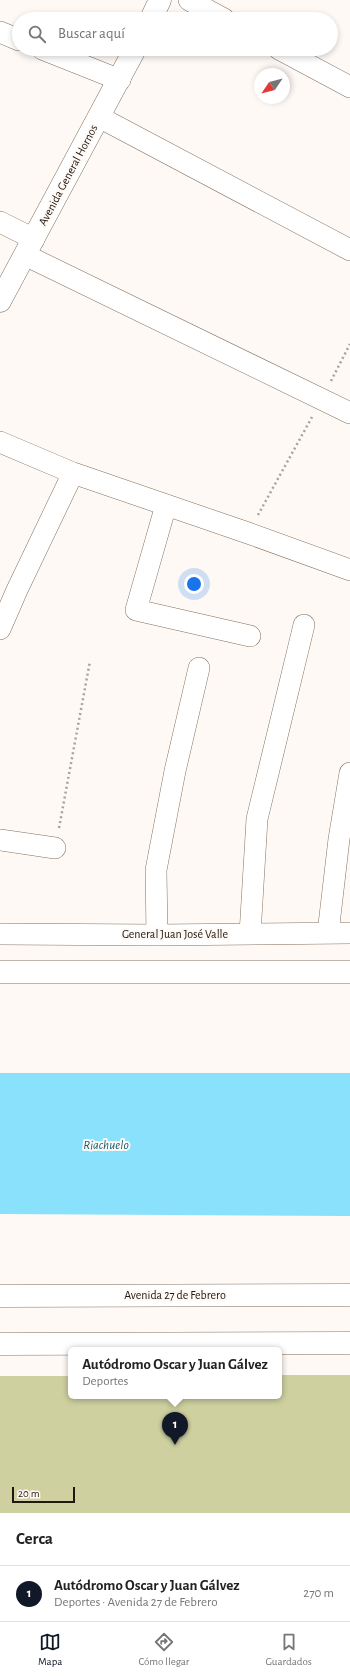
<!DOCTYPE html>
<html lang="es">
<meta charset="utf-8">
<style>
:root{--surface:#fff;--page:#f6f6f6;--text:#222;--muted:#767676;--line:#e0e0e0;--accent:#111827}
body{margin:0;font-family:"Alegreya Sans",sans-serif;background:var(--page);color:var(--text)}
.compass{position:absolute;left:254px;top:68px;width:36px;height:36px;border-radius:50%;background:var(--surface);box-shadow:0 2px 6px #0003;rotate:235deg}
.scale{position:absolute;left:12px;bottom:10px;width:63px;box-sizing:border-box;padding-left:4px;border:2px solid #1f1710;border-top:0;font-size:11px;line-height:14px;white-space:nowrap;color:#1f1710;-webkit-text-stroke:3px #fef9f5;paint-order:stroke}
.you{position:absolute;left:194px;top:584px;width:14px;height:14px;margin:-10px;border:3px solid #fff;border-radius:50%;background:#1a73e8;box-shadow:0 0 0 6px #1a73e833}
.badge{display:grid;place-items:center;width:26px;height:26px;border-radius:50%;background:var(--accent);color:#fff;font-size:13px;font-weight:700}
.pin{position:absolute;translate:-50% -33px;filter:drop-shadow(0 1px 2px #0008)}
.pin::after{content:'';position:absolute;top:21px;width:14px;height:12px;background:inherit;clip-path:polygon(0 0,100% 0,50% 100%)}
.popup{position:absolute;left:68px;top:1347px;width:214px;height:52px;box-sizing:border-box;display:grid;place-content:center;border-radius:6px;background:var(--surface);filter:drop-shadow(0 1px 3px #0005);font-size:13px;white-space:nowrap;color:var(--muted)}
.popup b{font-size:15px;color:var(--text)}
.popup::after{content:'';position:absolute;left:50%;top:100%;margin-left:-8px;border:8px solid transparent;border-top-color:var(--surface)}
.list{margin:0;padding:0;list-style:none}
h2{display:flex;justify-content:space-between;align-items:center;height:52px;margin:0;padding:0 16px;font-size:17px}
h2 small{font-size:13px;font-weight:400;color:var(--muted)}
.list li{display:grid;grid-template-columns:26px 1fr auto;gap:12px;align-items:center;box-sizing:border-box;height:56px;padding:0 16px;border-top:1px solid var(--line)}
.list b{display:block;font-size:15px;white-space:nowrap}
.list p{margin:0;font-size:13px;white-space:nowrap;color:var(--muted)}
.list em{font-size:13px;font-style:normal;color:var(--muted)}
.icon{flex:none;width:22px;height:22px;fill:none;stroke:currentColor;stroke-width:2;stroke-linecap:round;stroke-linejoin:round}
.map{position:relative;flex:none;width:350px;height:1513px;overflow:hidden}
.search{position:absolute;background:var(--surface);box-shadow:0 2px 6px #0003;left:12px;right:12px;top:12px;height:44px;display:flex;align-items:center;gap:10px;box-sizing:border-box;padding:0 14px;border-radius:22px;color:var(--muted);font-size:15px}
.sheet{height:108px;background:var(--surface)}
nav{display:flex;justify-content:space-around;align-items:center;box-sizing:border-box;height:56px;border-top:1px solid var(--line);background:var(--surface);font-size:11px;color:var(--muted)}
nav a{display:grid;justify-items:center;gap:2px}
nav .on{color:var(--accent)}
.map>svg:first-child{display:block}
.green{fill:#ced0a0}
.water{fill:#89e1fc}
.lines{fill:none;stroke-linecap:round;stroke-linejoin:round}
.street-casing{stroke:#857160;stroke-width:22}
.secondary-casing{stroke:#857160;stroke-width:23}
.primary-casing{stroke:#857160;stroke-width:23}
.path{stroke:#a8a29d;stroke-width:2.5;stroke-dasharray:2 3;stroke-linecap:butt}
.street{stroke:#fff;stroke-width:21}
.secondary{stroke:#fff;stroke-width:22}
.primary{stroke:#fff;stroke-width:22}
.labels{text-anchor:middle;stroke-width:4;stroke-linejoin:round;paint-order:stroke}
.street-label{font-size:12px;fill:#1f1710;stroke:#fef9f5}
.water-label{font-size:13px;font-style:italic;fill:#155d70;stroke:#fef9f5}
</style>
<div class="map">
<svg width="350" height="1513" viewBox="0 0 350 1513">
<rect width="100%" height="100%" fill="#fef9f5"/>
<!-- green -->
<path class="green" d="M279 1375H350V1513H0V1376H71V1396H279Z"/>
<!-- water -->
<path class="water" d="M0 1073H350V1216L0 1214Z"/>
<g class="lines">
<defs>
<path id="street" d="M189 0 224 19
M0 32 19 40
M42 49 120 80
M279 49 350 87
M99 117 350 250
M0 222 34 239
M25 255 350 413
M0 442 73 473 248 533 350 570
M166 505 136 610 250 636
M0 629 17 590 73 473
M0 840 55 848
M328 933 339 839 350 773
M0 934 157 935 350 933
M250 934 257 819 304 625
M157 935 156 870 175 771 199 668"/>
<path id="secondary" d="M151 19 160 0
M0 301 135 49
M0 972H350"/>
<path id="primary" d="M0 1296 350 1295
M0 1344 350 1343"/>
</defs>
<!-- street casing -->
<use href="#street" class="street-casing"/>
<!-- secondary casing -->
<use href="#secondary" class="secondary-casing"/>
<!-- primary casing -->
<use href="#primary" class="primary-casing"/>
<!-- path -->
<path class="path" d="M331 381 350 344
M258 515 312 417
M59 828 90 661"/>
<!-- street -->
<use href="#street" class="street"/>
<!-- secondary -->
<use href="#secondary" class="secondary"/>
<!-- primary -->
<use href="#primary" class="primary"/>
</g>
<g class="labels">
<!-- street labels -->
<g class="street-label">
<text transform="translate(68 175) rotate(-62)" y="4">Avenida General Hornos</text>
<text x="175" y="938">General Juan José Valle</text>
<text x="175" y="1299">Avenida 27 de Febrero</text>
</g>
<!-- water labels -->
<g class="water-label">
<text x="106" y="1149">Riachuelo</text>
</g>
</g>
</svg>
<svg class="compass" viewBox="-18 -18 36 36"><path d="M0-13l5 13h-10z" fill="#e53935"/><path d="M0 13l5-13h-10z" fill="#767676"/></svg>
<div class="scale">20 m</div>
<div class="you"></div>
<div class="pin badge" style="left:175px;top:1445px">1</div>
<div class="popup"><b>Autódromo Oscar y Juan Gálvez</b>Deportes</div>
<div class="search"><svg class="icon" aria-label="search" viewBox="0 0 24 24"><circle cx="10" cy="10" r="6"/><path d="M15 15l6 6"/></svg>Buscar aquí</div>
</div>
<section class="sheet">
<h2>Cerca<small></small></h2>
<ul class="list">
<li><span class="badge">1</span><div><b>Autódromo Oscar y Juan Gálvez</b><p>Deportes · Avenida 27 de Febrero</p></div><em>270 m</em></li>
</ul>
</section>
<nav>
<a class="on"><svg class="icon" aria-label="map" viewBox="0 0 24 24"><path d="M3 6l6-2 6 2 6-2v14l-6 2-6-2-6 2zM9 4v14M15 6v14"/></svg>Mapa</a>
<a><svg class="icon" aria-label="directions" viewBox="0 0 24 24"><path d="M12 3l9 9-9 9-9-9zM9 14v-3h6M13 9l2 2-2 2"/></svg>Cómo llegar</a>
<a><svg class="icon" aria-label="saved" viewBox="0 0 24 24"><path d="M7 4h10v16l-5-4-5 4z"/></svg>Guardados</a>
</nav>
